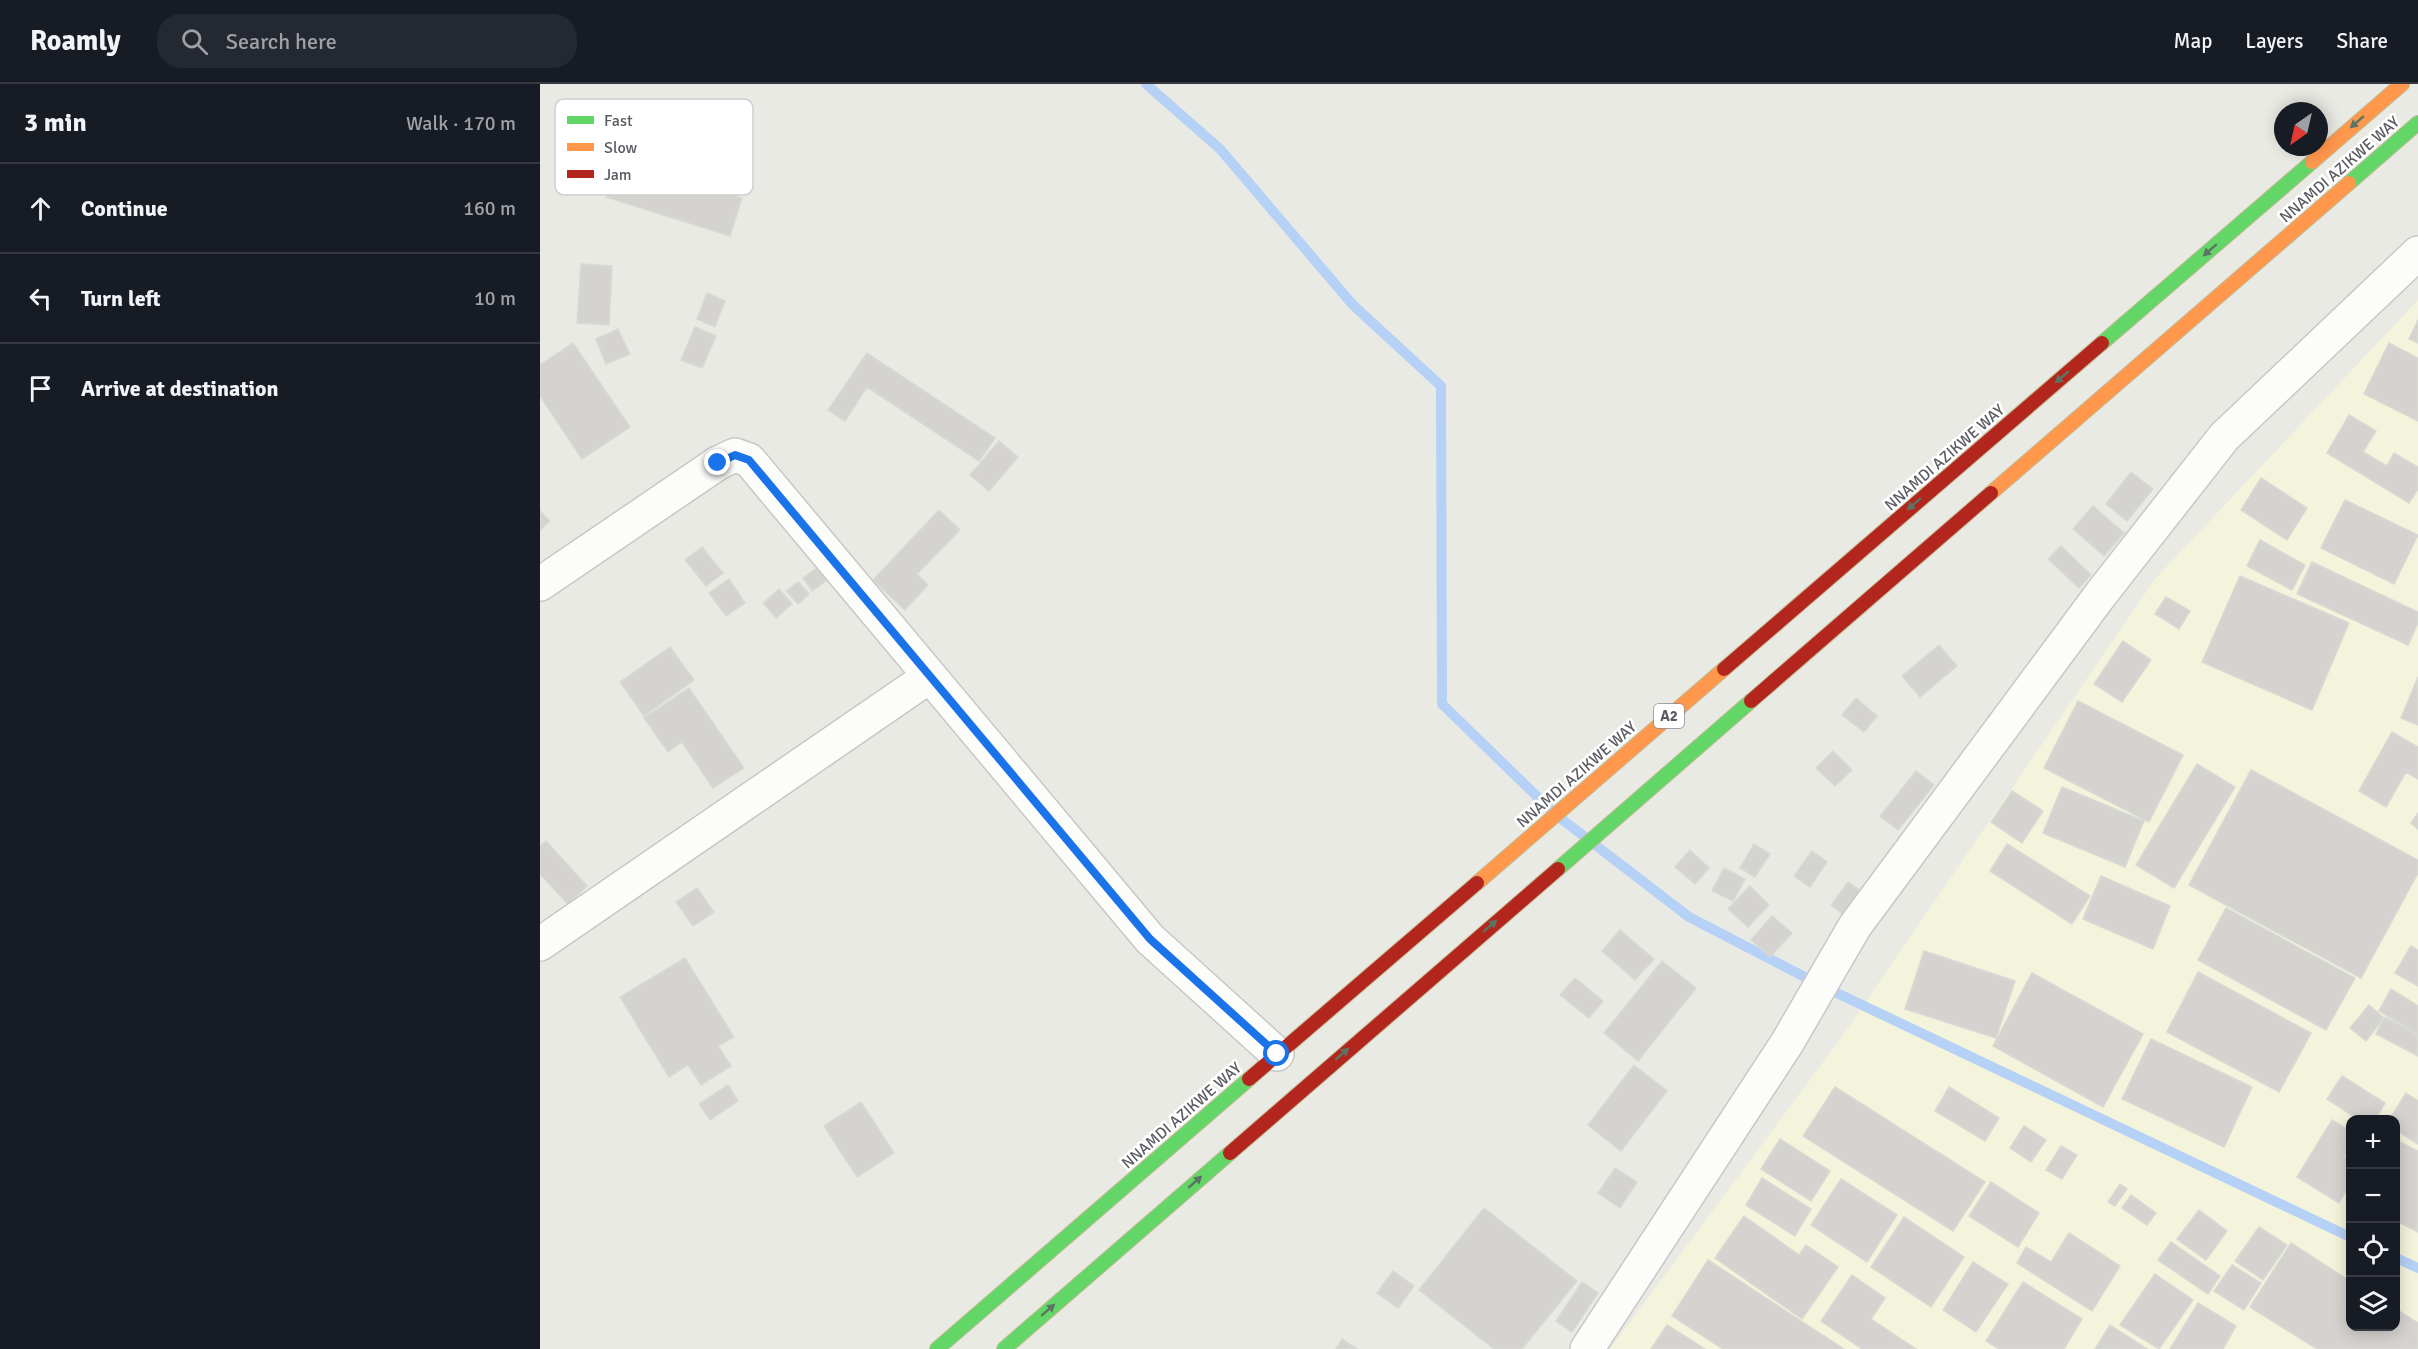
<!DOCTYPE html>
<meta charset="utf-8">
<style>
:root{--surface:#171b24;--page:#242831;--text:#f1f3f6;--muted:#9ea1a6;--line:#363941}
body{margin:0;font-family:Signika,sans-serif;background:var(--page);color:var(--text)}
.controls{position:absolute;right:18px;bottom:18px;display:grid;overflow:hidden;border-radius:12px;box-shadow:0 3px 15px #0003}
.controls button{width:54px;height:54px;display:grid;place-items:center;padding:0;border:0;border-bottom:2px solid var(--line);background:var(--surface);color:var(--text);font:30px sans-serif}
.compass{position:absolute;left:1734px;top:18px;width:54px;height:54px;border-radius:50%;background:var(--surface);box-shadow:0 3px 15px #0003;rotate:214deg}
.stop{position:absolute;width:18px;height:18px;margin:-14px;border:4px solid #1a73e8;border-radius:50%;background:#fff}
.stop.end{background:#1a73e8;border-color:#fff;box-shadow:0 2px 6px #0008}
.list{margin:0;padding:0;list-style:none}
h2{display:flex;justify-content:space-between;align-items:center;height:78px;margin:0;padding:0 24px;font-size:26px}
h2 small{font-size:20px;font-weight:400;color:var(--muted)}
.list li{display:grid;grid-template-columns:39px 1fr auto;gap:18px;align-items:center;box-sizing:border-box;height:90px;padding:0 24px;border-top:2px solid var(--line)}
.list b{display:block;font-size:22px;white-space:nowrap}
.list em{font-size:20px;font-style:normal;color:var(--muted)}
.icon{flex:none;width:33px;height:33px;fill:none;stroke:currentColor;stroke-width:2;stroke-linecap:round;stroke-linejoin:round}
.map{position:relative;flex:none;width:1878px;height:1265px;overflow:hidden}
header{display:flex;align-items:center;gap:36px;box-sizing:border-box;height:84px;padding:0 30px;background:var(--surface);border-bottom:2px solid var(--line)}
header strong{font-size:28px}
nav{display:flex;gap:33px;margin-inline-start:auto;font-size:21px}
.search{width:420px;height:54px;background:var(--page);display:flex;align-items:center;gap:15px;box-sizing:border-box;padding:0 21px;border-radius:24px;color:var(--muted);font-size:22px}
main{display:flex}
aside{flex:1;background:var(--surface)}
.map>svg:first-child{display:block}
.commercial{fill:#f4f3dc;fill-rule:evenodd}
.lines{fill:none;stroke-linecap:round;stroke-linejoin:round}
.stream{stroke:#b6d1f6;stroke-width:10}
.building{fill:#d4d3cf;stroke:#d9d9d4;stroke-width:1.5}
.street-casing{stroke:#c7c8c6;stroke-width:36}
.fast-casing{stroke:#c1ba92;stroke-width:16}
.slow-casing{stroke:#c1ba92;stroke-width:16}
.jam-casing{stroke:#c1ba92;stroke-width:16}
.street{stroke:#fcfcfb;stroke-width:33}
.fast{stroke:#63d668;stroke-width:14}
.slow{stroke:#ff974d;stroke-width:14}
.jam{stroke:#b3261e;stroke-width:14}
.oneway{fill:#5c7463}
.route{stroke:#1a73e8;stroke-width:8}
.labels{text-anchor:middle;stroke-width:5;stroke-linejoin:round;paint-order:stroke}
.shield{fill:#fff;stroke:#8c8d91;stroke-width:1.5}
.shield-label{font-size:15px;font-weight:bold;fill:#5a5c62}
.street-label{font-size:16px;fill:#5a5c62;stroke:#fff}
.key{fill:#fff;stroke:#ceced0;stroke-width:1.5}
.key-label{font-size:16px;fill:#5a5c62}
</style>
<header>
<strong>Roamly</strong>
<div class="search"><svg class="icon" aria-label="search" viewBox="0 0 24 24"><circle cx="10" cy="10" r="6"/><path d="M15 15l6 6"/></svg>Search here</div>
<nav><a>Map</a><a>Layers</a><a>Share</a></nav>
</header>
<main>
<aside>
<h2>3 min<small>Walk · 170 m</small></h2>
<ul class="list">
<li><svg class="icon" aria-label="ahead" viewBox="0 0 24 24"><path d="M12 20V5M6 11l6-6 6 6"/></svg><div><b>Continue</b></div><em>160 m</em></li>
<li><svg class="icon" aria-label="left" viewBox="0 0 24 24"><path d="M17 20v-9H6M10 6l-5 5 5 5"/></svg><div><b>Turn left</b></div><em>10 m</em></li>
<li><svg class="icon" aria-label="arrive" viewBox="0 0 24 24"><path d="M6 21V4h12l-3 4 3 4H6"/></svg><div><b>Arrive at destination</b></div></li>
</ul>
</aside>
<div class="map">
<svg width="1878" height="1265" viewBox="0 0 1878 1265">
<rect width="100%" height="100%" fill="#eaeae4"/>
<!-- commercial -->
<path class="commercial" d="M1878 216V1265H1070L1301 954 1615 495ZM1810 1036H1856V1242H1810Z"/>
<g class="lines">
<!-- stream -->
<path class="stream" d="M606 0 680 65 813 221 901 302 902 620 1015 730 1149 833 1280 901 1810 1153
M1856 1174 1878 1184"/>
</g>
<!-- building -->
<path class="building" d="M78 75 202 114 190 152 66 113Z
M41 180 72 182 69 241 37 239Z
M167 209 185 217 175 243 157 235Z
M1878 236V259L1869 255Z
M155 243 176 252 162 284 141 276Z
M78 245 90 270 66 280 56 255Z
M33 259 90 343 42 375 0 312V281Z
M1849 259 1878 274V337L1824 310Z
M327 269 455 354 439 377 327 303 305 337 288 326Z
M1809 331 1836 347 1823 368 1847 382 1854 369 1878 383V405L1869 419 1787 369Z
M459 357 478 373 449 407 430 391Z
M1591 388 1613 405 1587 437 1566 420Z
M1721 394 1767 424 1747 456 1701 426Z
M1805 416 1878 451 1854 500 1781 464Z
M1553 422 1584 449 1564 472 1533 445Z
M399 426 420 446 377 490 388 501 365 526 333 496Z
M0 427 10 437 0 446Z
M1720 456 1765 481 1752 506 1707 482Z
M1521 462 1551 491 1539 504 1508 475Z
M162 463 183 489 166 502 145 476Z
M1772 478 1878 528V539L1868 561 1757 510Z
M277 484 286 497 272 507 263 494Z
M1700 492 1809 539 1772 626 1662 578Z
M189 495 205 519 186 532 169 509Z
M258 498 269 510 258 520 246 507Z
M239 505 252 520 236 534 223 519Z
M1626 513 1650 527 1639 545 1615 530Z
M1583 557 1611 576 1582 618 1554 600Z
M1399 561 1417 582 1380 613 1362 592Z
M130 563 154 596 104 632 80 598Z
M1878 593V641L1861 634Z
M149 604 204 684 173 704 142 658 128 668 104 634Z
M1316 614 1337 632 1324 648 1302 631Z
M1538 617 1643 671 1609 738 1504 684Z
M1852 648 1878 663V695L1866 688 1846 723 1819 707Z
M1293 667 1312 686 1295 702 1276 684Z
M1657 680 1695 703 1634 804 1596 781Z
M1711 686 1878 776V789L1821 894 1649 801Z
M1376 687 1394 701 1358 746 1340 732Z
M1522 703 1604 737 1585 783 1503 749Z
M1472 707 1503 727 1482 759 1451 738Z
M1878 729V745L1871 739Z
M6 757 47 802 28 820 0 790V762Z
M1214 760 1230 770 1215 793 1200 784Z
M1467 760 1550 812 1532 840 1450 787Z
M1150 766 1169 784 1155 800 1135 783Z
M1272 767 1287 778 1270 803 1254 792Z
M1184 784 1205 795 1193 817 1172 807Z
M1561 792 1630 822 1613 865 1543 835Z
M1308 798 1322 808 1305 832 1291 821Z
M1210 802 1229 821 1208 843 1188 825Z
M157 804 174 828 153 842 136 818Z
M1686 824 1815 894 1786 946 1658 876Z
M1232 832 1252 849 1230 873 1211 856Z
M1080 846 1114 875 1095 896 1062 867Z
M1871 862 1878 866V902L1855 889Z
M1384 867 1475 897 1456 954 1365 925Z
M145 874 194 953 178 962 191 982 161 1001 148 981 129 993 80 913Z
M1122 877 1156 904 1098 977 1064 949Z
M1658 888 1771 949 1739 1008 1627 948Z
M1492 889 1603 950 1563 1023 1453 962Z
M1035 894 1063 917 1049 934 1020 911Z
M1851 905 1878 922V950L1839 927Z
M1829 921 1844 934 1826 957 1810 944Z
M1845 933 1878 951V972L1836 950Z
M1611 955 1712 1003 1684 1063 1582 1015Z
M1094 981 1127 1007 1081 1067 1048 1041Z
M1802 992 1845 1019 1835 1036H1819L1787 1015Z
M188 1001 198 1017 170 1036 159 1020Z
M1295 1003 1445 1098 1413 1147 1263 1052Z
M1409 1003 1459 1034 1445 1057 1395 1027Z
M1866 1009 1878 1017V1060L1856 1046V1036H1849Z
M321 1018 354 1069 317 1093 284 1042Z
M1792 1036 1810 1047V1063L1804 1073 1810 1076V1100L1799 1119 1757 1093Z
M1484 1042 1506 1056 1491 1078 1470 1064Z
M1240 1055 1290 1087 1271 1117 1221 1085Z
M1856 1056 1878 1067V1148L1856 1137Z
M1521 1062 1537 1071 1522 1095 1506 1086Z
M1075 1084 1097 1098 1080 1124 1058 1109Z
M1222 1094 1271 1125 1255 1152 1206 1121Z
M1301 1095 1357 1131 1327 1178 1271 1141Z
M1451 1098 1499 1129 1478 1163 1429 1132Z
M1580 1100 1587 1105 1575 1122 1568 1118Z
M1591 1111 1616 1129 1607 1141 1582 1124Z
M944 1124 1037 1197 982 1265H954L879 1206Z
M1659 1126 1687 1147 1666 1176 1637 1155Z
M1204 1132 1259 1171 1266 1161 1298 1183 1262 1235 1175 1174Z
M1364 1133 1424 1173 1391 1223 1331 1183Z
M1719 1143 1747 1161 1723 1196 1695 1177Z
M1529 1149 1580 1182 1552 1227 1477 1179 1486 1163 1511 1178Z
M1631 1158 1680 1192 1668 1210 1618 1176Z
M1751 1159 1810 1197V1242H1856V1225L1878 1239V1265H1777L1710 1223Z
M1168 1176 1304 1265H1183L1132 1232Z
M1433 1178 1468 1200 1436 1248 1403 1226Z
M1692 1181 1721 1199 1704 1226 1674 1207Z
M853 1187 874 1202 858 1224 837 1209Z
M1615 1190 1653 1216 1619 1265 1580 1241Z
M1312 1191 1345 1214 1331 1235 1376 1265H1322L1281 1237Z
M1042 1198 1058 1209 1032 1248 1016 1237Z
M1483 1198 1542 1235 1524 1265H1459L1446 1257Z
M1658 1219 1696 1242 1683 1265H1630Z
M1127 1241 1165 1265H1111Z
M1570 1241 1607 1265H1555Z
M802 1255 817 1265H796Z"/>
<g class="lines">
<defs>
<path id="street" d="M0 500 178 379 195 371 209 376 610 855 737 970
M0 860 390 592
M1047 1265 1247 959 1315 842 1561 510 1684 353 1878 169"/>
<path id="fast" d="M1809 99 1878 39
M1562 259 1772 78
M1018 785 1211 617
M397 1265 709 995
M464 1265 690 1069"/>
<path id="slow" d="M1772 78 1862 0
M1451 409 1809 99
M937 799 1184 585"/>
<path id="jam" d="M1184 585 1562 259
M1211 617 1451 409
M709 995 937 799
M690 1069 1018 785"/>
</defs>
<!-- street casing -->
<use href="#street" class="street-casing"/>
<!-- fast casing -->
<use href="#fast" class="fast-casing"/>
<!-- slow casing -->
<use href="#slow" class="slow-casing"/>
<!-- jam casing -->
<use href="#jam" class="jam-casing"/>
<!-- street -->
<use href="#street" class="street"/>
<!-- fast -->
<use href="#fast" class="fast"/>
<!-- slow -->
<use href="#slow" class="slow"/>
<!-- jam -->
<use href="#jam" class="jam"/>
</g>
<!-- one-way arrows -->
<defs><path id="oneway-solid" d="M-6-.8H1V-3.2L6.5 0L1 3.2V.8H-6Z" transform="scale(1.5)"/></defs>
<g class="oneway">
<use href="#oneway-solid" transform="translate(1817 38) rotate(139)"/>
<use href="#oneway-solid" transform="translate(1670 166) rotate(139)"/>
<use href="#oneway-solid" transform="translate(1522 293) rotate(139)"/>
<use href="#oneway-solid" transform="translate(1374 420) rotate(139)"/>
<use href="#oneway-solid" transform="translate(950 842) rotate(-41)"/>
<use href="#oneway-solid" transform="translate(802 970) rotate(-41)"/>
<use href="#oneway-solid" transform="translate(655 1098) rotate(-41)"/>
<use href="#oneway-solid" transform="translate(508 1226) rotate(-41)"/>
</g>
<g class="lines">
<!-- route -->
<path class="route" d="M178 379 195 371 209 376 610 855 737 970"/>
</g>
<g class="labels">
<!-- shield labels -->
<rect class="shield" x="1114" y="620" width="30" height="24" rx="4.5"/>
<g class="shield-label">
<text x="1129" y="637">A2</text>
</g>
<!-- street labels -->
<g class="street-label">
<text transform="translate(1799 85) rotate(-41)" y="6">NNAMDI AZIKWE WAY</text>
<text transform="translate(1404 373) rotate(-41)" y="6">NNAMDI AZIKWE WAY</text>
<text transform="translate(1036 690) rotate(-41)" y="6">NNAMDI AZIKWE WAY</text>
<text transform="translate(641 1031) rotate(-41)" y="6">NNAMDI AZIKWE WAY</text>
</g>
</g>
<!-- legend -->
<rect x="15" y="15" width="198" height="96" rx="9" class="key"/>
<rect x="27" y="32" width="27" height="8" fill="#63d668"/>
<rect x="27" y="59" width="27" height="8" fill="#ff974d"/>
<rect x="27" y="86" width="27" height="8" fill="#b3261e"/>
<g class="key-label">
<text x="64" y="42">Fast</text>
<text x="64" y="69">Slow</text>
<text x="64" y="96">Jam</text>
</g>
</svg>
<div class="controls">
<button>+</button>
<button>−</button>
<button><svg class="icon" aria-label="locate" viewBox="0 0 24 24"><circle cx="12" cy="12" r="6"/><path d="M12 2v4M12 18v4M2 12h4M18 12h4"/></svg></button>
<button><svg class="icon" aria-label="layers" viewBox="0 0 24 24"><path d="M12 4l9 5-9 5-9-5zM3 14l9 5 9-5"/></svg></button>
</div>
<svg class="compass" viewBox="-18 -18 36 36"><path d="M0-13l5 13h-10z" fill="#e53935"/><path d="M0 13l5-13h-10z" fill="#9ea1a6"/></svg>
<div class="stop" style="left:737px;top:970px"></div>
<div class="stop end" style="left:178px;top:379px"></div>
</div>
</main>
